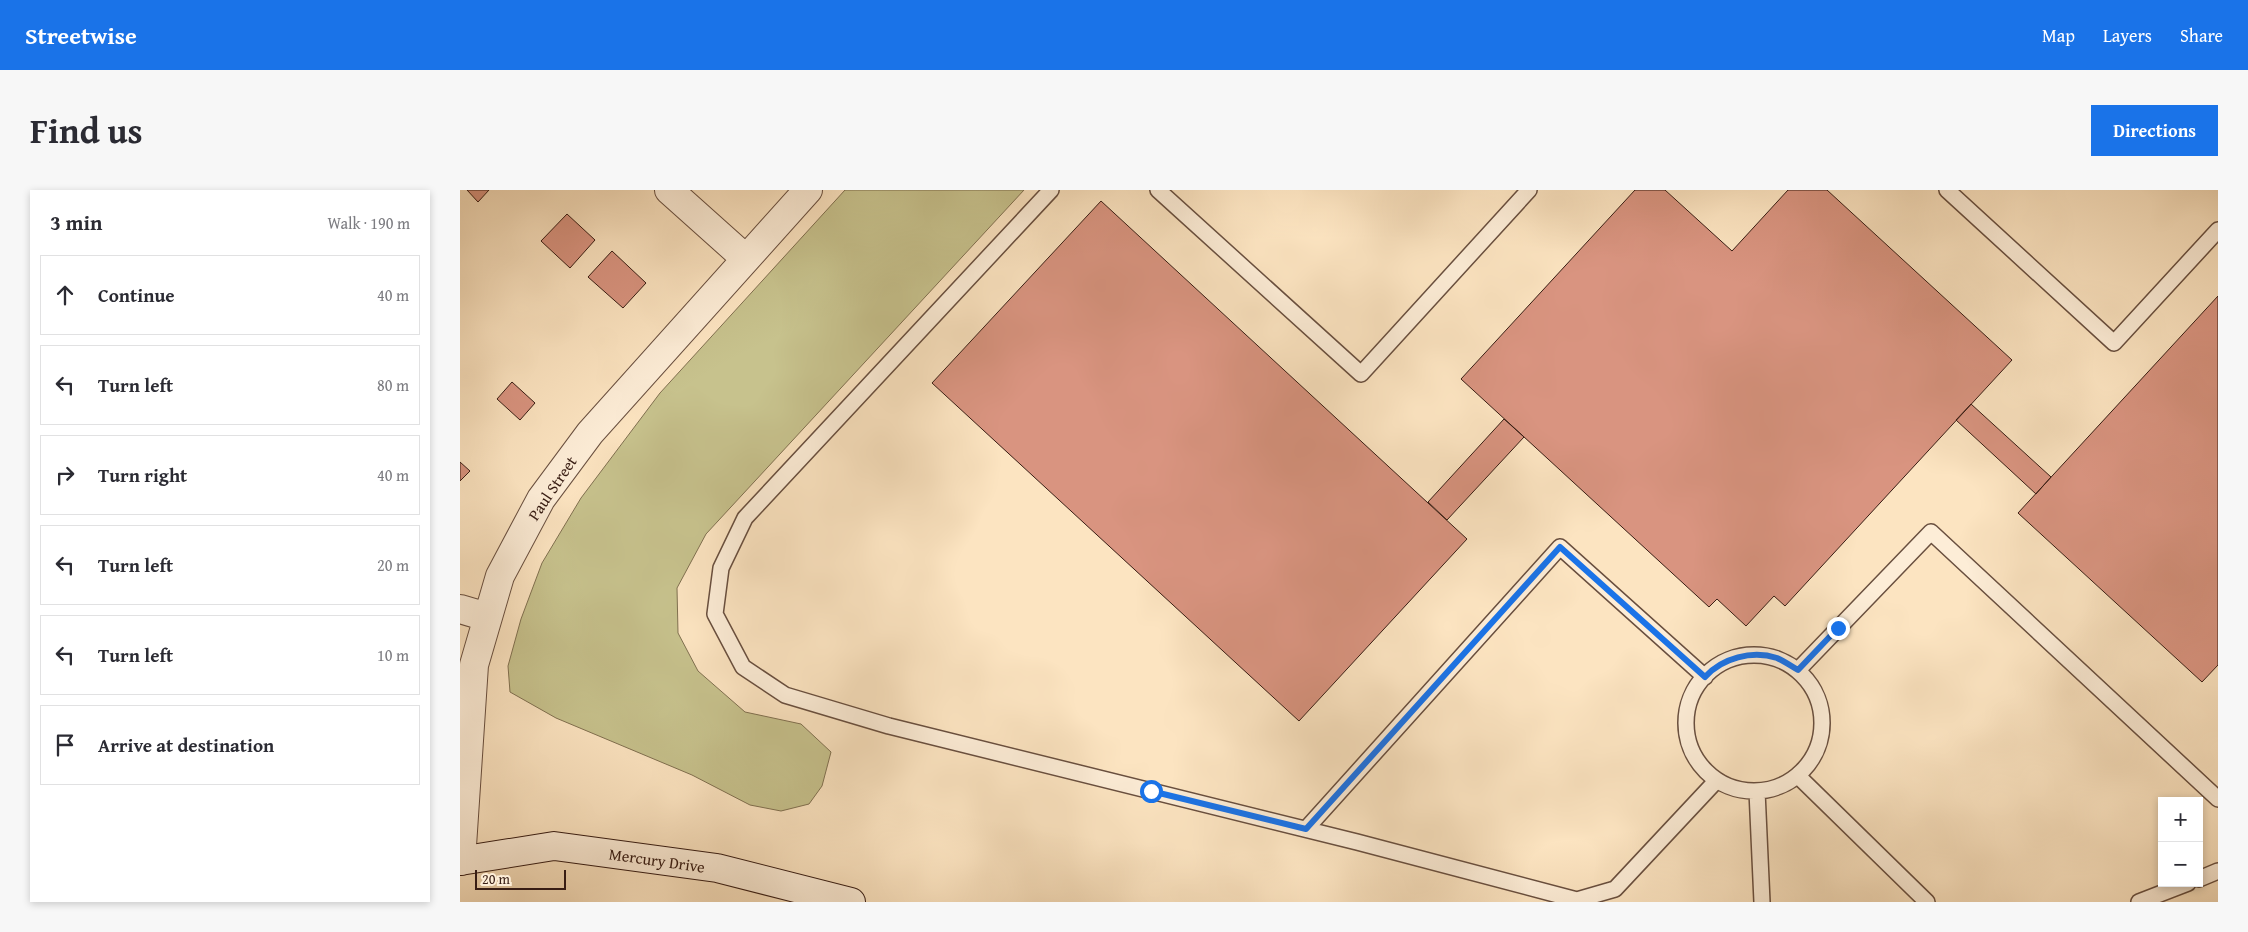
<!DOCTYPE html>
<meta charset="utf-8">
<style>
:root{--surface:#fff;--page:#f7f7f7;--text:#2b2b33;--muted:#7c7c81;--line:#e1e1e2;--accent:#1a73e8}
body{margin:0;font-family:"Gentium Book Plus",serif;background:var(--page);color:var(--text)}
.controls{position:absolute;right:15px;bottom:15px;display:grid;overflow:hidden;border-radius:0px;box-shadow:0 2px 8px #0003}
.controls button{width:45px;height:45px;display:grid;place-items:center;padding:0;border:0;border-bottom:1px solid var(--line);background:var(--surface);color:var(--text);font:25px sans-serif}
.scale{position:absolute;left:15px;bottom:12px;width:91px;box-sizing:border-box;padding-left:5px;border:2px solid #381d14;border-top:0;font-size:14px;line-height:18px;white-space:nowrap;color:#381d14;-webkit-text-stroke:4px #fdedd7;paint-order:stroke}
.stop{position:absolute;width:15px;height:15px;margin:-11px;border:4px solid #1a73e8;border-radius:50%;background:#fff}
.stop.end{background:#1a73e8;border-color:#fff;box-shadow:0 1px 5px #0008}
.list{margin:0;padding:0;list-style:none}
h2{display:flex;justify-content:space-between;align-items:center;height:65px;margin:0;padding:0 20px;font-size:21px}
h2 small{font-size:16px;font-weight:400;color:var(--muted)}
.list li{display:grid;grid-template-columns:32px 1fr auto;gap:15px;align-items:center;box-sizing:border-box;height:80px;margin:0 10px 10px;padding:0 10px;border:1px solid var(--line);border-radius:0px}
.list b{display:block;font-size:19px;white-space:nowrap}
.list em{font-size:16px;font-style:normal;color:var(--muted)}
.icon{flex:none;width:28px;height:28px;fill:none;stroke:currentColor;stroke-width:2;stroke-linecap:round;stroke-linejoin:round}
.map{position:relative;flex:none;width:1758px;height:712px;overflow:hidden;border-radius:0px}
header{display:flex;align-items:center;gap:30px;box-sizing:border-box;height:70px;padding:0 25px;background:var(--accent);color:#fff}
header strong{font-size:24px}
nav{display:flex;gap:28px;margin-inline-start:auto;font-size:18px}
.intro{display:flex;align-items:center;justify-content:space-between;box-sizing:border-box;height:120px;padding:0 30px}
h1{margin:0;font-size:35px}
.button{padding:12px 22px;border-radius:0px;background:var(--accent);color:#fff;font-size:18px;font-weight:700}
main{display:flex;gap:30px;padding:0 30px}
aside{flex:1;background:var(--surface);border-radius:0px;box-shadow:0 2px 8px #0003}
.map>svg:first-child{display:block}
.green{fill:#c7c28d;stroke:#807050}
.building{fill:#d99480;stroke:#381d14}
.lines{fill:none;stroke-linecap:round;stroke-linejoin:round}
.lane-casing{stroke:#694f3f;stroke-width:18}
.street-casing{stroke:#694f3f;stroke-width:30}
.secondary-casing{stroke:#381d14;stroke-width:30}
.lane{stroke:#fdedd7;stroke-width:15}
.street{stroke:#fdedd7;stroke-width:28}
.secondary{stroke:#fdedd7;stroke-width:28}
.route{stroke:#1a73e8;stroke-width:6}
.labels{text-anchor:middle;stroke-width:4;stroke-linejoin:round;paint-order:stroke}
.street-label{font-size:16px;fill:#381d14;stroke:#fdedd7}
</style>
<header>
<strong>Streetwise</strong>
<nav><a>Map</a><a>Layers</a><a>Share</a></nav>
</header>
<div class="intro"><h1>Find us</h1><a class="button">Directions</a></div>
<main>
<aside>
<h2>3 min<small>Walk · 190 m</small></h2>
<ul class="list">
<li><svg class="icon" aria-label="ahead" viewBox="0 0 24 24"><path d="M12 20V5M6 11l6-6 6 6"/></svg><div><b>Continue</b></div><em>40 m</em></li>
<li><svg class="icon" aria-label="left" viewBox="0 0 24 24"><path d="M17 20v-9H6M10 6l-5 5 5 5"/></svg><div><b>Turn left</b></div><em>80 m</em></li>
<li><svg class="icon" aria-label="right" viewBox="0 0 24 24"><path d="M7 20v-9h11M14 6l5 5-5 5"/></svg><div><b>Turn right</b></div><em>40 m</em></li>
<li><svg class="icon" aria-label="left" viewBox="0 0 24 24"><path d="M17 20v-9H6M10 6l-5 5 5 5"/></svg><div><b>Turn left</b></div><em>20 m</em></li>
<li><svg class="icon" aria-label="left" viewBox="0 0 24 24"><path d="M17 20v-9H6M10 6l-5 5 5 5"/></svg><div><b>Turn left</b></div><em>10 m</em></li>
<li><svg class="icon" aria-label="arrive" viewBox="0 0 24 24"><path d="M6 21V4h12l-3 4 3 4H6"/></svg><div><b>Arrive at destination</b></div></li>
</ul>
</aside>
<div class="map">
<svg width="1758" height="712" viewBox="0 0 1758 712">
<rect width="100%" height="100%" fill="#fce4c1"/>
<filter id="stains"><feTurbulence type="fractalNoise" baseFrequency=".004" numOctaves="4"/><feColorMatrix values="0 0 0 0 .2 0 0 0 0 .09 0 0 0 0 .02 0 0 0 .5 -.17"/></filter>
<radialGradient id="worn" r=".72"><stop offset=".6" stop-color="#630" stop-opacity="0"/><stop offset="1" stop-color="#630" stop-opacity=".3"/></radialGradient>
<!-- green -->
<path class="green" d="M385 0H564L246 344 217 398 218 443 238 481 285 522 341 534 371 562 362 596 349 614 321 621 290 615 232 585 96 528 50 502 48 476 61 429 82 373 121 308 200 203Z"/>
<!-- building -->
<path class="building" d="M7 0H29L18 12Z
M1175 0H1205L1272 61 1328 0H1367L1552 170 1325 416 1314 406 1286 436 1257 409 1249 417 1001 189Z
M641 11 1007 349 839 531 472 193Z
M107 24 135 50 110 78 81 51Z
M152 61 186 93 163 118 128 87Z
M1758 106V475L1742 492 1558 323Z
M52 192 75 213 60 230 37 209Z
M1511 214 1591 287 1576 304 1496 230Z
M1044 229 1064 247 987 330 968 312Z
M0 272 10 281 0 291Z"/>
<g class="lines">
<defs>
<path id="lane" d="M591 0 285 328 261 378 255 424 283 477 325 505 429 536 897 652 1117 710 1155 699 1257 590
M698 0 901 184 1069 0
M1487 0 1654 153 1758 40
M1226 533a68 68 0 1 1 136 0a68 68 0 1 1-136 0Z
M1338 480 1471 342 1758 609
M1338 586 1467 712
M1297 601 1302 712
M846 639 1100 357 1245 487
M1739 689 1758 681
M1679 712 1728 693"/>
<path id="street" d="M209 0 286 69
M0 419 27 427
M1 671 14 475 40 386 81 309 130 243 348 0"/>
<path id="secondary" d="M0 671 94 656 257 678 391 712"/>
</defs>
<!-- lane casing -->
<use href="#lane" class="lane-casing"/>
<!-- street casing -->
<use href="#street" class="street-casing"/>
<!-- secondary casing -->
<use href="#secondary" class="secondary-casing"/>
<!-- lane -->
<use href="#lane" class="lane"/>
<!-- street -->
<use href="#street" class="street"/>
<!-- secondary -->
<use href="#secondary" class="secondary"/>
</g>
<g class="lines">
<!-- route -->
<path class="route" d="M691 601 846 639 1100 357 1245 487C1262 468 1292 460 1317 468 1324 471 1331 476 1338 480L1378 438"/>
</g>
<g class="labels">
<!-- street labels -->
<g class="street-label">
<text transform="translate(92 298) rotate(-56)" y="6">Paul Street</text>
<text transform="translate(197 670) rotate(8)" y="6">Mercury Drive</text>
</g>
</g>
<rect width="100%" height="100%" filter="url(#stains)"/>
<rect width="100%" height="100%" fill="url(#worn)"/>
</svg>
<div class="controls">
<button>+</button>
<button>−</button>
</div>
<div class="scale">20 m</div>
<div class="stop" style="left:691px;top:601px"></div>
<div class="stop end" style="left:1378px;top:438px"></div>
</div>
</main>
